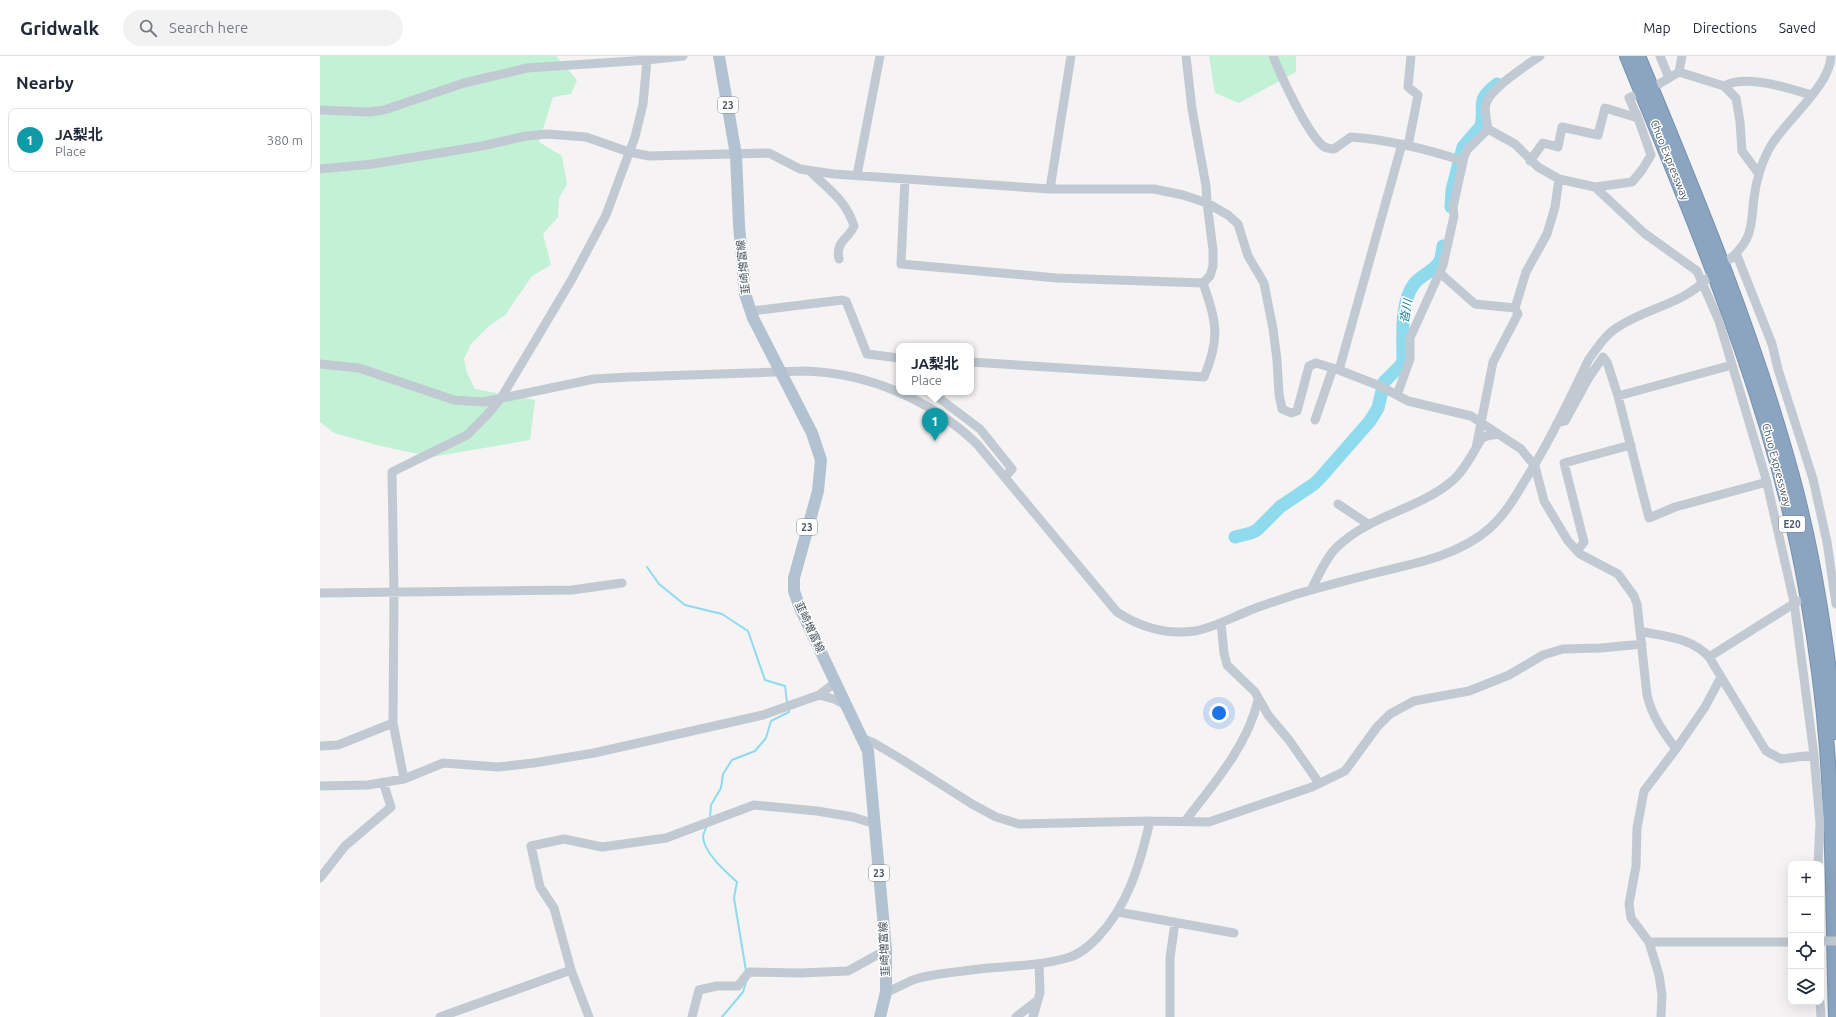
<!DOCTYPE html>
<meta charset="utf-8">
<style>
:root{--surface:#fff;--page:#f2f2f3;--text:#1f2937;--muted:#747a83;--line:#e0e1e3;--accent:#0f766e}
body{margin:0;font-family:Ubuntu,"Noto Sans JP",sans-serif;background:var(--page);color:var(--text)}
.controls{position:absolute;right:12px;bottom:12px;display:grid;overflow:hidden;border-radius:8px;box-shadow:0 4px 16px #0002}
.controls button{width:36px;height:36px;display:grid;place-items:center;padding:0;border:0;border-bottom:1px solid var(--line);background:var(--surface);color:var(--text);font:20px sans-serif}
.you{position:absolute;left:899px;top:657px;width:14px;height:14px;margin:-10px;border:3px solid #fff;border-radius:50%;background:#1a73e8;box-shadow:0 0 0 6px #1a73e833}
.badge{display:grid;place-items:center;width:26px;height:26px;border-radius:50%;background:var(--accent);color:#fff;font-size:13px;font-weight:700}
.pin{position:absolute;translate:-50% -33px;filter:drop-shadow(0 1px 2px #0008)}
.pin::after{content:'';position:absolute;top:21px;width:14px;height:12px;background:inherit;clip-path:polygon(0 0,100% 0,50% 100%)}
.popup{position:absolute;left:576px;top:287px;width:78px;height:52px;box-sizing:border-box;display:grid;place-content:center;border-radius:8px;background:var(--surface);filter:drop-shadow(0 1px 3px #0005);font-size:13px;white-space:nowrap;color:var(--muted)}
.popup b{font-size:15px;color:var(--text)}
.popup::after{content:'';position:absolute;left:50%;top:100%;margin-left:-8px;border:8px solid transparent;border-top-color:var(--surface)}
.list{margin:0;padding:0;list-style:none}
h2{display:flex;justify-content:space-between;align-items:center;height:52px;margin:0;padding:0 16px;font-size:17px}
h2 small{font-size:13px;font-weight:400;color:var(--muted)}
.list li{display:grid;grid-template-columns:26px 1fr auto;gap:12px;align-items:center;box-sizing:border-box;height:64px;margin:0 8px 8px;padding:0 8px;border:1px solid var(--line);border-radius:8px}
.list b{display:block;font-size:15px;white-space:nowrap}
.list p{margin:0;font-size:13px;white-space:nowrap;color:var(--muted)}
.list em{font-size:13px;font-style:normal;color:var(--muted)}
.icon{flex:none;width:22px;height:22px;fill:none;stroke:currentColor;stroke-width:2;stroke-linecap:round;stroke-linejoin:round}
.map{position:relative;flex:none;width:1516px;height:961px;overflow:hidden}
header{display:flex;align-items:center;gap:24px;box-sizing:border-box;height:56px;padding:0 20px;background:var(--surface);border-bottom:1px solid var(--line)}
header strong{font-size:19px}
nav{display:flex;gap:22px;margin-inline-start:auto;font-size:14px}
.search{width:280px;height:36px;background:var(--page);display:flex;align-items:center;gap:10px;box-sizing:border-box;padding:0 14px;border-radius:22px;color:var(--muted);font-size:15px}
main{display:flex}
aside{flex:1;background:var(--surface)}
.map>svg:first-child{display:block}
.green{fill:#c3f1d5}
.lines{fill:none;stroke-linecap:round;stroke-linejoin:round}
.stream{stroke:#90daee;stroke-width:2}
.river{stroke:#90daee;stroke-width:13}
.highway-casing{stroke:#7690ad;stroke-width:16}
.minor{stroke:#c1cad2;stroke-width:9}
.major{stroke:#b3c2d1;stroke-width:12}
.highway{stroke:#8ba5c1;stroke-width:14}
.minor-bridge{stroke:#c1cad2;stroke-width:9}
.labels{text-anchor:middle;stroke-width:3;stroke-linejoin:round;paint-order:stroke}
.shield{fill:#fff;stroke:#808990;stroke-width:1}
.shield-label{font-size:10px;font-weight:bold;fill:#4a5661}
.street-label{font-size:11px;fill:#4a5661;stroke:#fff}
.water-label{font-size:12px;font-style:italic;fill:#0c7c9b;stroke:#fff}
</style>
<header>
<strong>Gridwalk</strong>
<div class="search"><svg class="icon" aria-label="search" viewBox="0 0 24 24"><circle cx="10" cy="10" r="6"/><path d="M15 15l6 6"/></svg>Search here</div>
<nav><a>Map</a><a>Directions</a><a>Saved</a></nav>
</header>
<main>
<aside>
<h2>Nearby<small></small></h2>
<ul class="list">
<li><span class="badge" style="background:#0f9aa8">1</span><div><b>JA梨北</b><p>Place</p></div><em>380 m</em></li>
</ul>
</aside>
<div class="map">
<svg width="1516" height="961" viewBox="0 0 1516 961">
<rect width="100%" height="100%" fill="#f5f3f3"/>
<!-- green -->
<path class="green" d="M0 0H236L257 24 251 38 233 41 219 86 242 100 247 128 239 142 238 161 223 178 231 209 212 220 185 259 169 270 151 288 144 303 147 317 155 333 215 344 210 384 112 401 61 390 14 377 0 366Z
M889 0H976V16L919 47 895 37Z"/>
<g class="lines">
<!-- stream -->
<path class="stream" d="M327 511 339 528 365 549 402 558 428 575 445 624 465 630 467 646
M390 761 391 749 401 732 403 718 412 704 435 695 446 682 451 665 469 656V653
M387 769C386 773 383 777 383 781 384 797 406 816 417 826L414 842 426 915
M402 961 423 936 427 923"/>
<!-- river -->
<path class="river" d="M1131 151 1132 134 1143 91 1161 70C1166 48 1154 46 1177 28
M915 481 931 477 937 474 960 451 994 428 1001 421 1050 365 1058 352 1064 326 1081 309 1083 304C1083 282 1080 246 1094 228 1101 219 1115 215 1120 205 1122 201 1122 195 1123 190"/>
<defs>
<path id="highway" d="M1307 0C1378 175 1455 351 1487 538 1496 589 1503 640 1507 692 1514 781 1513 871 1516 961
M1318 0C1375 138 1433 276 1472 420 1495 504 1507 590 1516 676"/>
</defs>
<!-- highway casing -->
<use href="#highway" class="highway-casing"/>
<!-- minor -->
<path class="minor" d="M953 0C961 20 987 77 1003 90 1006 92 1010 93 1014 93L1031 81C1069 84 1107 93 1143 105
M1340 0 1349 22
M1359 16 1404 30 1416 42 1420 66 1422 95 1439 118
M1339 28 1359 16 1362 0
M1404 30C1426 18 1469 32 1491 39
M0 54 50 56 64 54 144 27 207 12 327 4 363 0
M1168 73 1195 88 1218 111 1239 123 1275 131 1312 126 1322 114 1331 99 1318 62
M1088 90 1098 39 1088 31 1091 0
M1210 105 1223 87 1238 91 1242 71 1278 79 1285 52 1318 62 1309 42 1313 40
M0 113 53 108 162 90 206 80 227 78 266 81 309 96 329 100 449 97 480 113 514 118 730 133H834L863 139 887 147 908 159 918 168 928 200 944 227 953 273 957 304 959 338 962 353 971 357 977 355 989 310 996 307 1019 314 1060 330 1088 345 1151 360 1201 393 1215 410 1224 445 1248 485 1260 498 1298 518 1314 540 1317 548 1327 639C1332 660 1343 676 1356 693L1324 735 1317 772 1316 810 1309 848 1311 862 1329 886 1339 919 1342 939 1341 961
M490 115C508 133 526 144 534 170 529 183 515 185 519 203
M537 119 560 0
M585 123 581 208 737 222 883 227
M1275 131 1324 177 1377 215 1399 265 1446 423 1474 546 1494 699 1500 767 1498 808
M730 133 751 0
M1416 197 1452 288 1458 313 1493 423 1507 486 1516 548
M1410 203C1417 197 1423 190 1427 182 1433 170 1432 155 1434 142 1436 126 1441 108 1449 93 1464 65 1510 31 1511 0
M1120 217 1155 248 1195 252
M431 255 522 244 526 245 547 298 579 302
M651 306 884 321C901 281 896 265 883 227L890 220 893 210V194L887 147 886 130 872 53 866 0
M0 308 39 312 134 344 163 346 274 323 310 321 485 315C549 317 611 344 657 388L797 556C820 571 847 579 875 575 892 572 909 563 926 556 942 549 960 544 977 538 1004 530 1032 523 1059 516 1098 507 1139 499 1170 472 1185 458 1194 443 1204 426 1229 387 1249 344 1269 303 1277 292 1286 278 1298 271 1329 251 1361 249 1388 222
M1019 314 1082 88
M611 336 660 373 692 413 685 421
M1077 339 1090 303V282L1123 209 1134 160 1133 151 1144 101 1147 94 1168 73C1167 65 1164 55 1166 48 1170 32 1206 10 1220 0
M1298 340 1412 309
M995 364 1013 312
M1237 367 1245 365 1268 323 1283 301 1287 306 1298 340 1329 462 1355 451 1447 426
M1156 392 1173 306 1198 258 1195 252 1206 216 1227 178 1235 151 1239 123
M1018 448 1048 468
M1257 495 1264 486 1244 407 1311 389
M991 534C998 521 1005 503 1016 492 1049 459 1098 454 1132 425 1145 414 1153 396 1162 382L1167 380 1178 378
M0 537 252 534 302 527
M901 567 904 597 907 609 935 636 948 659 969 684 999 727
M1320 575C1345 581 1371 581 1389 601L1478 545
M1389 601 1446 695 1461 703 1494 699
M499 639 514 643 526 649
M544 683 554 687 581 703 652 748 676 761 699 768 830 765 889 766 992 731 1025 715 1057 671 1070 658 1094 645 1149 635 1189 619 1223 599 1243 593 1281 592 1322 588
M0 690 18 689 73 667
M1356 693 1385 651 1401 621
M84 723 73 667 74 537 72 416 147 379 166 360 181 342 202 307 252 223 286 159 315 81 323 48 327 4
M0 730 48 729 84 723 123 707 178 711 214 707 274 697 443 659 499 639 516 626
M865 765C893 729 928 689 938 644
M0 822 25 790 71 751 63 726
M798 856 914 877
M1329 886H1471
M251 914 234 852 220 831 211 790 244 783 282 791 346 782 434 749 497 755 533 761 555 768
M566 936C577 933 586 926 596 923 615 917 640 916 659 913 688 910 719 910 747 902 759 899 768 891 777 882 808 850 820 808 830 765
M1500 946 1501 961
M120 961 251 914 269 961
M372 961 379 934 397 930H418L429 916 480 917 528 915 566 894
M696 961 718 944
M713 961 720 937 719 908
M850 961V902L855 866"/>
<!-- major -->
<path class="major" d="M399 0 416 99 419 169 425 238 433 262 492 377 501 404 498 435 474 522V535L480 552 548 695 566 894V936L560 961"/>
<!-- highway -->
<use href="#highway" class="highway"/>
<!-- minor-bridge -->
<path class="minor-bridge" d="M1504 885H1516"/>
</g>
<g class="labels">
<!-- shield labels -->
<g class="shield">
<rect x="398" y="41" width="20" height="16" rx="3"/>
<rect x="1459" y="460" width="26" height="16" rx="3"/>
<rect x="477" y="463" width="20" height="16" rx="3"/>
<rect x="549" y="809" width="20" height="16" rx="3"/>
</g>
<g class="shield-label">
<text x="408" y="53">23</text>
<text x="1472" y="472">E20</text>
<text x="487" y="475">23</text>
<text x="559" y="821">23</text>
</g>
<!-- street labels -->
<g class="street-label">
<text transform="translate(1350 104) rotate(68)" y="4">Chuo Expressway</text>
<text transform="translate(423 211) rotate(-96)" y="4">韮崎増富線</text>
<text transform="translate(1457 409) rotate(75)" y="4">Chuo Expressway</text>
<text transform="translate(490 571) rotate(65)" y="4">韮崎増富線</text>
<text transform="translate(564 893) rotate(-93)" y="4">韮崎増富線</text>
</g>
<!-- water labels -->
<g class="water-label">
<text transform="translate(1086 255) rotate(-81)" y="4">沓川</text>
</g>
</g>
</svg>
<div class="controls">
<button>+</button>
<button>−</button>
<button><svg class="icon" aria-label="locate" viewBox="0 0 24 24"><circle cx="12" cy="12" r="6"/><path d="M12 2v4M12 18v4M2 12h4M18 12h4"/></svg></button>
<button><svg class="icon" aria-label="layers" viewBox="0 0 24 24"><path d="M12 4l9 5-9 5-9-5zM3 14l9 5 9-5"/></svg></button>
</div>
<div class="you"></div>
<div class="pin badge" style="left:615px;top:385px;background:#0f9aa8">1</div>
<div class="popup"><b>JA梨北</b>Place</div>
</div>
</main>
